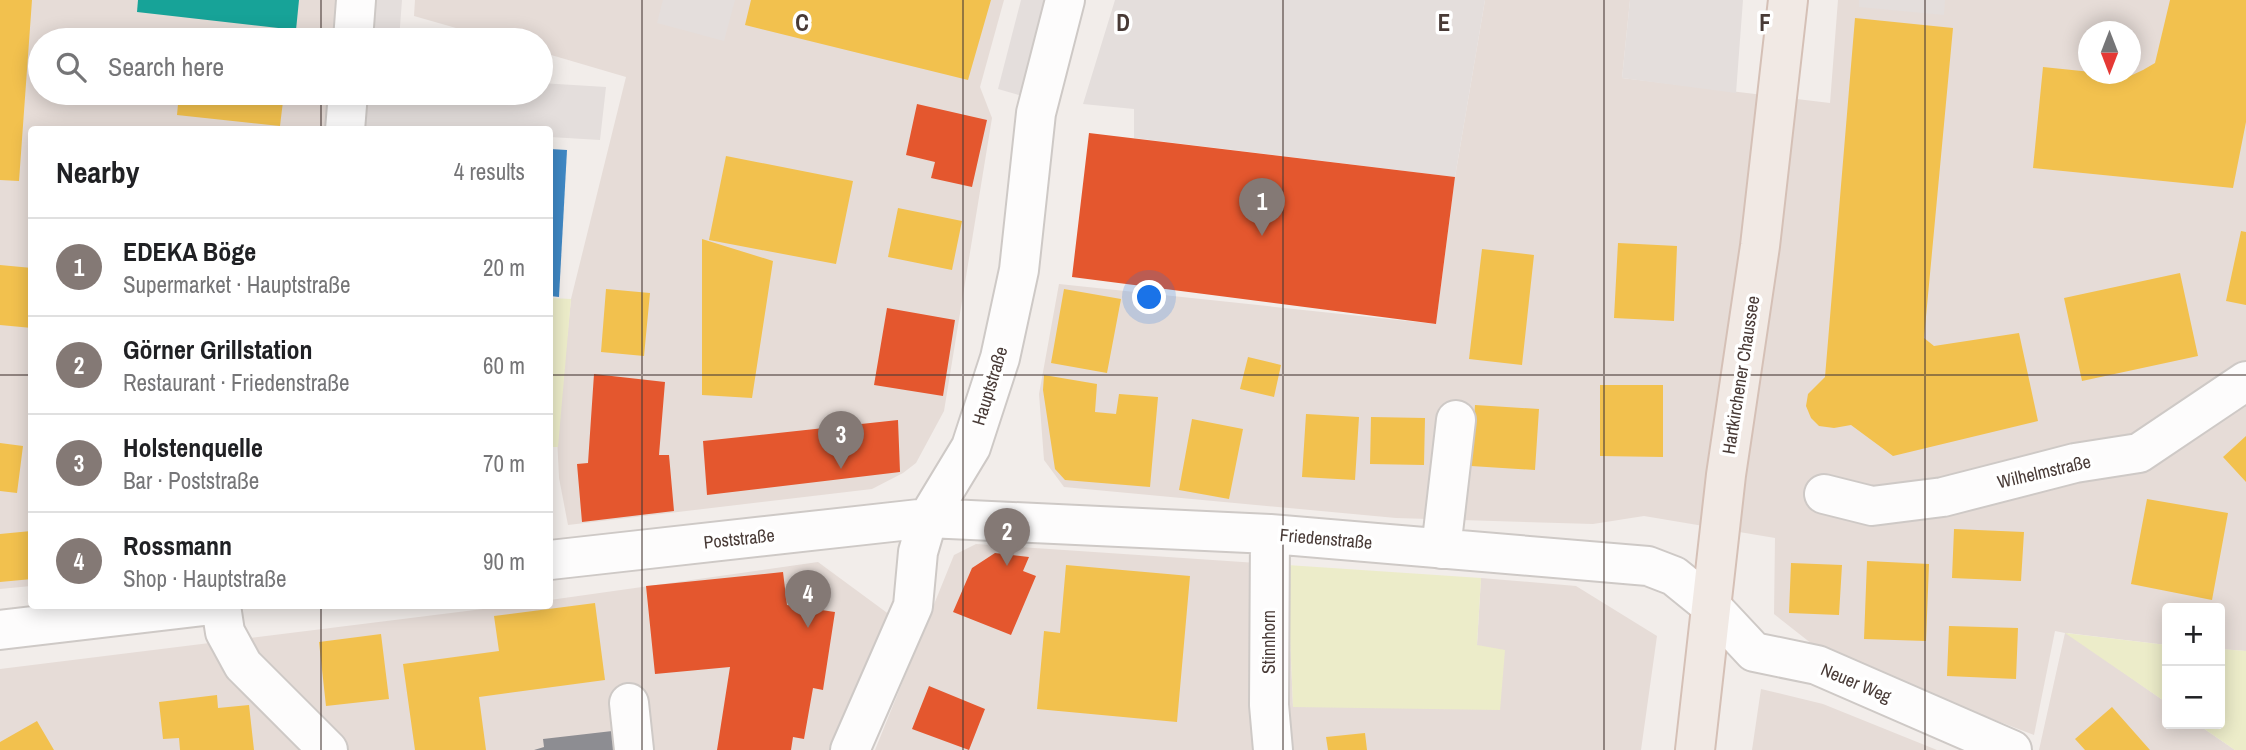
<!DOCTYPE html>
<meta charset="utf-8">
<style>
:root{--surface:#fff;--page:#f2f2f2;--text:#202124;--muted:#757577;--line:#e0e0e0;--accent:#847975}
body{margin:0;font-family:"Archivo Narrow",sans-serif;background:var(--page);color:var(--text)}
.controls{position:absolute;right:21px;bottom:21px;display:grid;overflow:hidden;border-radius:7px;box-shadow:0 4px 18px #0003}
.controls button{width:63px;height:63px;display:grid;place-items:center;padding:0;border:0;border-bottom:2px solid var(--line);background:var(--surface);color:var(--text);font:35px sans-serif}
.compass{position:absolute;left:2078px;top:21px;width:63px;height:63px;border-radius:50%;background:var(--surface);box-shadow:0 4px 18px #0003;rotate:180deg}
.you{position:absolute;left:1150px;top:298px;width:24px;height:24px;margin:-18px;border:5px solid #fff;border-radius:50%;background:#1a73e8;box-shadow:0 0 0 10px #1a73e833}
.badge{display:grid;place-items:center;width:46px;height:46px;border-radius:50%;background:var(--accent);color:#fff;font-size:23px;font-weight:700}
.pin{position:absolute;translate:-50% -58px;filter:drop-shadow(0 2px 4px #0008)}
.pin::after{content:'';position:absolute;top:37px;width:24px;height:21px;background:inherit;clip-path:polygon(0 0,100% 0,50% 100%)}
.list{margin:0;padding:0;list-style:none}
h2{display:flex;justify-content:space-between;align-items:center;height:91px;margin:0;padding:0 28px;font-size:30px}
h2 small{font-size:23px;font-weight:400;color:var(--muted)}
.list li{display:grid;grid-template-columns:46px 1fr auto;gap:21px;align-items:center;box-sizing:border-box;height:98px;padding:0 28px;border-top:2px solid var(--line)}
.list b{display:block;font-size:26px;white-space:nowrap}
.list p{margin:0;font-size:23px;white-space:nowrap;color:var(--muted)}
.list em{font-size:23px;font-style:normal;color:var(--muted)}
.icon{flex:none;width:38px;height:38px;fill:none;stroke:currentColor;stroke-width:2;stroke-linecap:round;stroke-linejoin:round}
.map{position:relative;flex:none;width:2246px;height:750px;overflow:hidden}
.search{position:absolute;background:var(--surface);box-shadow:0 4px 18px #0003;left:28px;top:28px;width:525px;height:77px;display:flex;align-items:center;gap:18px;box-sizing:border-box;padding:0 24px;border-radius:38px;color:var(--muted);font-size:26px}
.panel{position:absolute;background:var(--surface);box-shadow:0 4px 18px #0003;left:28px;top:126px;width:525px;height:483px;border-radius:7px}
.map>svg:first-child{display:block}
.residential{fill:#e6dcd7;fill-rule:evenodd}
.green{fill:#ececc9}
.parking{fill:#e4dedc}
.homes{fill:#f2c14e}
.shops{fill:#e4572e}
.schools{fill:#3f88c5}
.public{fill:#17a398}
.industry{fill:#8d8d92}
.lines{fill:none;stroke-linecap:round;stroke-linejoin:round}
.minor-casing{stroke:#cec9c6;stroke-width:42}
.major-casing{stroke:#d5c0b6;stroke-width:42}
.minor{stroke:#fdfcfc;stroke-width:38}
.major{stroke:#f1e9e4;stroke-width:38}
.grid{fill:none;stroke:#483a36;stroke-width:2;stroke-opacity:0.55}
.labels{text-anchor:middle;stroke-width:7;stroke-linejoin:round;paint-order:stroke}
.street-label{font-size:18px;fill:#483a36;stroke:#fff}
.grid-label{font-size:23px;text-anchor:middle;font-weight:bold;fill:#483a36;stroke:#fff;stroke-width:7;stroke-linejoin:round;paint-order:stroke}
</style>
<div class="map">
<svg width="2246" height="750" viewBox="0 0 2246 750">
<rect width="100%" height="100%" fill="#f2edea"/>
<!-- residential -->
<path class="residential" d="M0 0H336L335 40H40V93H331L329 129 32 130 31 586 0 589Z
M415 0H1004L980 87 992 118 944 411 916 463 903 473 872 489 568 525 559 478 557 436 571 299 626 77 541 52V40H498L414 16Z
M1485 0H1630L1622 78 1830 103 1838 0H2246V651L2220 649V608H2167V645L2067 633 2167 703V724H2197L2235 750H2039L2065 633 2055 631 2034 735 1826 655 1774 614 1775 538 1644 516 1593 524 1396 518 1064 487 1044 460 1039 394 1059 284 1436 324 1455 177ZM2088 32H2130V74H2088Z
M976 544 1287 565 1293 707 1477 645 1481 578 1576 586 1657 636 1641 750H875L954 555Z
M818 562 890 615 841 750H0V669L507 606H550V600Z
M1761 689 1823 704 1937 750H1752Z"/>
<!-- green -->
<path class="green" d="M550 298 571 299 558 447H550Z
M1287 565 1481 578 1477 645 1505 650 1500 710 1293 707Z
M2065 633 2167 645V703Z
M2220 649 2246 651V750H2235L2197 724H2220Z"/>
<!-- parking -->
<path class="parking" d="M368 0H402L399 40H365Z
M663 0H735L724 41 657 23Z
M1021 0H1046L1022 96 998 89Z
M1115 0H1485L1455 177 1134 138V109L1083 104Z
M1630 0H1743L1736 93 1622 78Z
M1859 0H1945L1944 15 1859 7Z
M541 83 606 87 600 140 550 137V130H358L361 93H541Z"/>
<!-- homes -->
<path class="homes" d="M0 0H32L19 181 0 180Z
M751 0H991L968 80 745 25Z
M2170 0H2246V122L2233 188 2033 168 2043 67 2130 76 2143 70 2155 63Z
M1855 18 1953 28 1924 338 1934 346 2019 333 2038 421 1893 456 1851 425 1834 428 1819 426 1811 418 1806 406 1808 394 1825 377Z
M179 93H284L280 126 177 115Z
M726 156 853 181 836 264 709 240Z
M898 208 962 221 952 270 888 257Z
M2241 231 2246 232V305L2226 301Z
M702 239 773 261 752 398 702 395Z
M1618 243 1677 246 1674 321 1614 318Z
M1482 249 1534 255 1522 365 1469 359Z
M0 265 32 268V328L0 325Z
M2180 273 2198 356 2082 381 2064 298Z
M606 289 650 293 644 356 601 352Z
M1064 289 1121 299 1107 373 1051 363Z
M1248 357 1281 365 1274 397 1240 389Z
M1044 375 1097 384 1095 412 1116 414 1119 394 1158 397 1150 487 1065 480 1055 469 1043 390Z
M1600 385H1663V457L1600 456Z
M1475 405 1539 409 1535 470 1471 466Z
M1306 414 1359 417 1355 480 1302 477Z
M1371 417 1425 418 1424 465 1370 464Z
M1192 419 1243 429 1229 499 1179 490Z
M2246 436V482L2223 457Z
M0 443 23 446 17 493 0 491Z
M2147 499 2228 513 2212 600 2131 584Z
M1954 529 2024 532 2021 581 1952 578Z
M31 531 32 579 0 582V534Z
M1867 561 1929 564 1926 641 1864 639Z
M1791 563 1842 565 1839 615 1789 613Z
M1066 565 1190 576 1177 722 1037 709 1044 631 1060 633Z
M595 603 605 680 479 697 486 750H415L403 664 499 651 494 616Z
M1949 626 2018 628 2016 679 1947 676Z
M381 634 389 699 326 706 319 642Z
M217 695 218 708 249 705 254 750H180L179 738 163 739 159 702Z
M2112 707 2150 750H2085L2075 739Z
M37 721 54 750H0V742Z
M1365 733 1367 750H1328L1326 737Z"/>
<!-- shops -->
<path class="shops" d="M917 104 987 120 972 187 931 178 935 162 906 155Z
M1089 133 1455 177 1436 324 1072 277Z
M887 308 955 320 943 396 874 385Z
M594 374 665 382 659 455H669L674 511 582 522 577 464 588 463Z
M898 420 900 472 707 495 703 441Z
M995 553 1029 557 1023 571 1036 576 1011 635 953 612 972 568Z
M783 572 787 605 835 612 823 690 813 688 804 739 793 737 791 750H717L730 667 655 674 646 586Z
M929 686 985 709 969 750 912 729Z"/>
<!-- schools -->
<path class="schools" d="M550 149 567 150 559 297 550 296Z"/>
<!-- public -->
<path class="public" d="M138 0H299L296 30 137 12Z"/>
<!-- industry -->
<path class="industry" d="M621 730 623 750H534L544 747 543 739Z"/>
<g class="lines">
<defs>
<path id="minor" d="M353 40 356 0
M345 130 348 93
M1824 494 1872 506 1943 497 2075 463 2139 453 2246 381
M1270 534 1269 705 1273 750
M1441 549 1456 420
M550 560 928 518 1270 534 1648 566 1674 576 1711 606 1754 652 1817 665 2012 750
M221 606 225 632 243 665 328 750
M0 630 204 606
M629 703 634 750
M850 750 913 606 918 552 928 518 971 447 1000 358 1019 270 1036 113 1065 0"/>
<path id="major" d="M1695 750 1726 475 1760 246 1788 0"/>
</defs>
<!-- minor casing -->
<use href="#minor" class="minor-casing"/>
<!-- major casing -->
<use href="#major" class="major-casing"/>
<!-- minor -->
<use href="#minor" class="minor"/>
<!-- major -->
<use href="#major" class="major"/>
</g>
<!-- grid -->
<path class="grid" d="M321 0V40M642 0V750M963 0V750M1283 0V750M1604 0V750M1925 0V750M321 93V130M0 375H32M550 375H2246M321 606V750"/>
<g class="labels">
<!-- street labels -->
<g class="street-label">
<text transform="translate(1741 375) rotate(-81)" y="6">Hartkirchener Chaussee</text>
<text transform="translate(990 386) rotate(-73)" y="6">Hauptstraße</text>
<text transform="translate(2044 472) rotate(-13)" y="6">Wilhelmstraße</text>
<text transform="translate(739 539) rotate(-6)" y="6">Poststraße</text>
<text transform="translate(1326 539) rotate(5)" y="6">Friedenstraße</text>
<text transform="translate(1269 642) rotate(-90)" y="6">Stinnhorn</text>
<text transform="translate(1856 683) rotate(23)" y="6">Neuer Weg</text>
</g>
</g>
<g class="grid-label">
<text x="802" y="31">C</text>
<text x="1123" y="31">D</text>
<text x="1444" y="31">E</text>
<text x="1765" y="31">F</text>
</g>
</svg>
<div class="controls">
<button>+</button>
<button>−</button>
</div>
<svg class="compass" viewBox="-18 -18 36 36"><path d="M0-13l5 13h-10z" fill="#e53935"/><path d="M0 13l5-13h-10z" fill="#757577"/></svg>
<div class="you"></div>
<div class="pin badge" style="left:1262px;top:236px">1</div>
<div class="pin badge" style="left:1007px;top:566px">2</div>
<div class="pin badge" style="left:841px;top:469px">3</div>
<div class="pin badge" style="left:808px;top:628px">4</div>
<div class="search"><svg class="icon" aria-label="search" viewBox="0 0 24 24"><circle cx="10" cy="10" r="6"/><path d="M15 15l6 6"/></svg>Search here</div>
<section class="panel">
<h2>Nearby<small>4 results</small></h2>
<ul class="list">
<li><span class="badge">1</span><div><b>EDEKA Böge</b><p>Supermarket · Hauptstraße</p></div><em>20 m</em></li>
<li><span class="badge">2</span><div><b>Görner Grillstation</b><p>Restaurant · Friedenstraße</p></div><em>60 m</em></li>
<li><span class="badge">3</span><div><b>Holstenquelle</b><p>Bar · Poststraße</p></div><em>70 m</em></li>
<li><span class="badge">4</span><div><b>Rossmann</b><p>Shop · Hauptstraße</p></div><em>90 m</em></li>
</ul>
</section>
</div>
